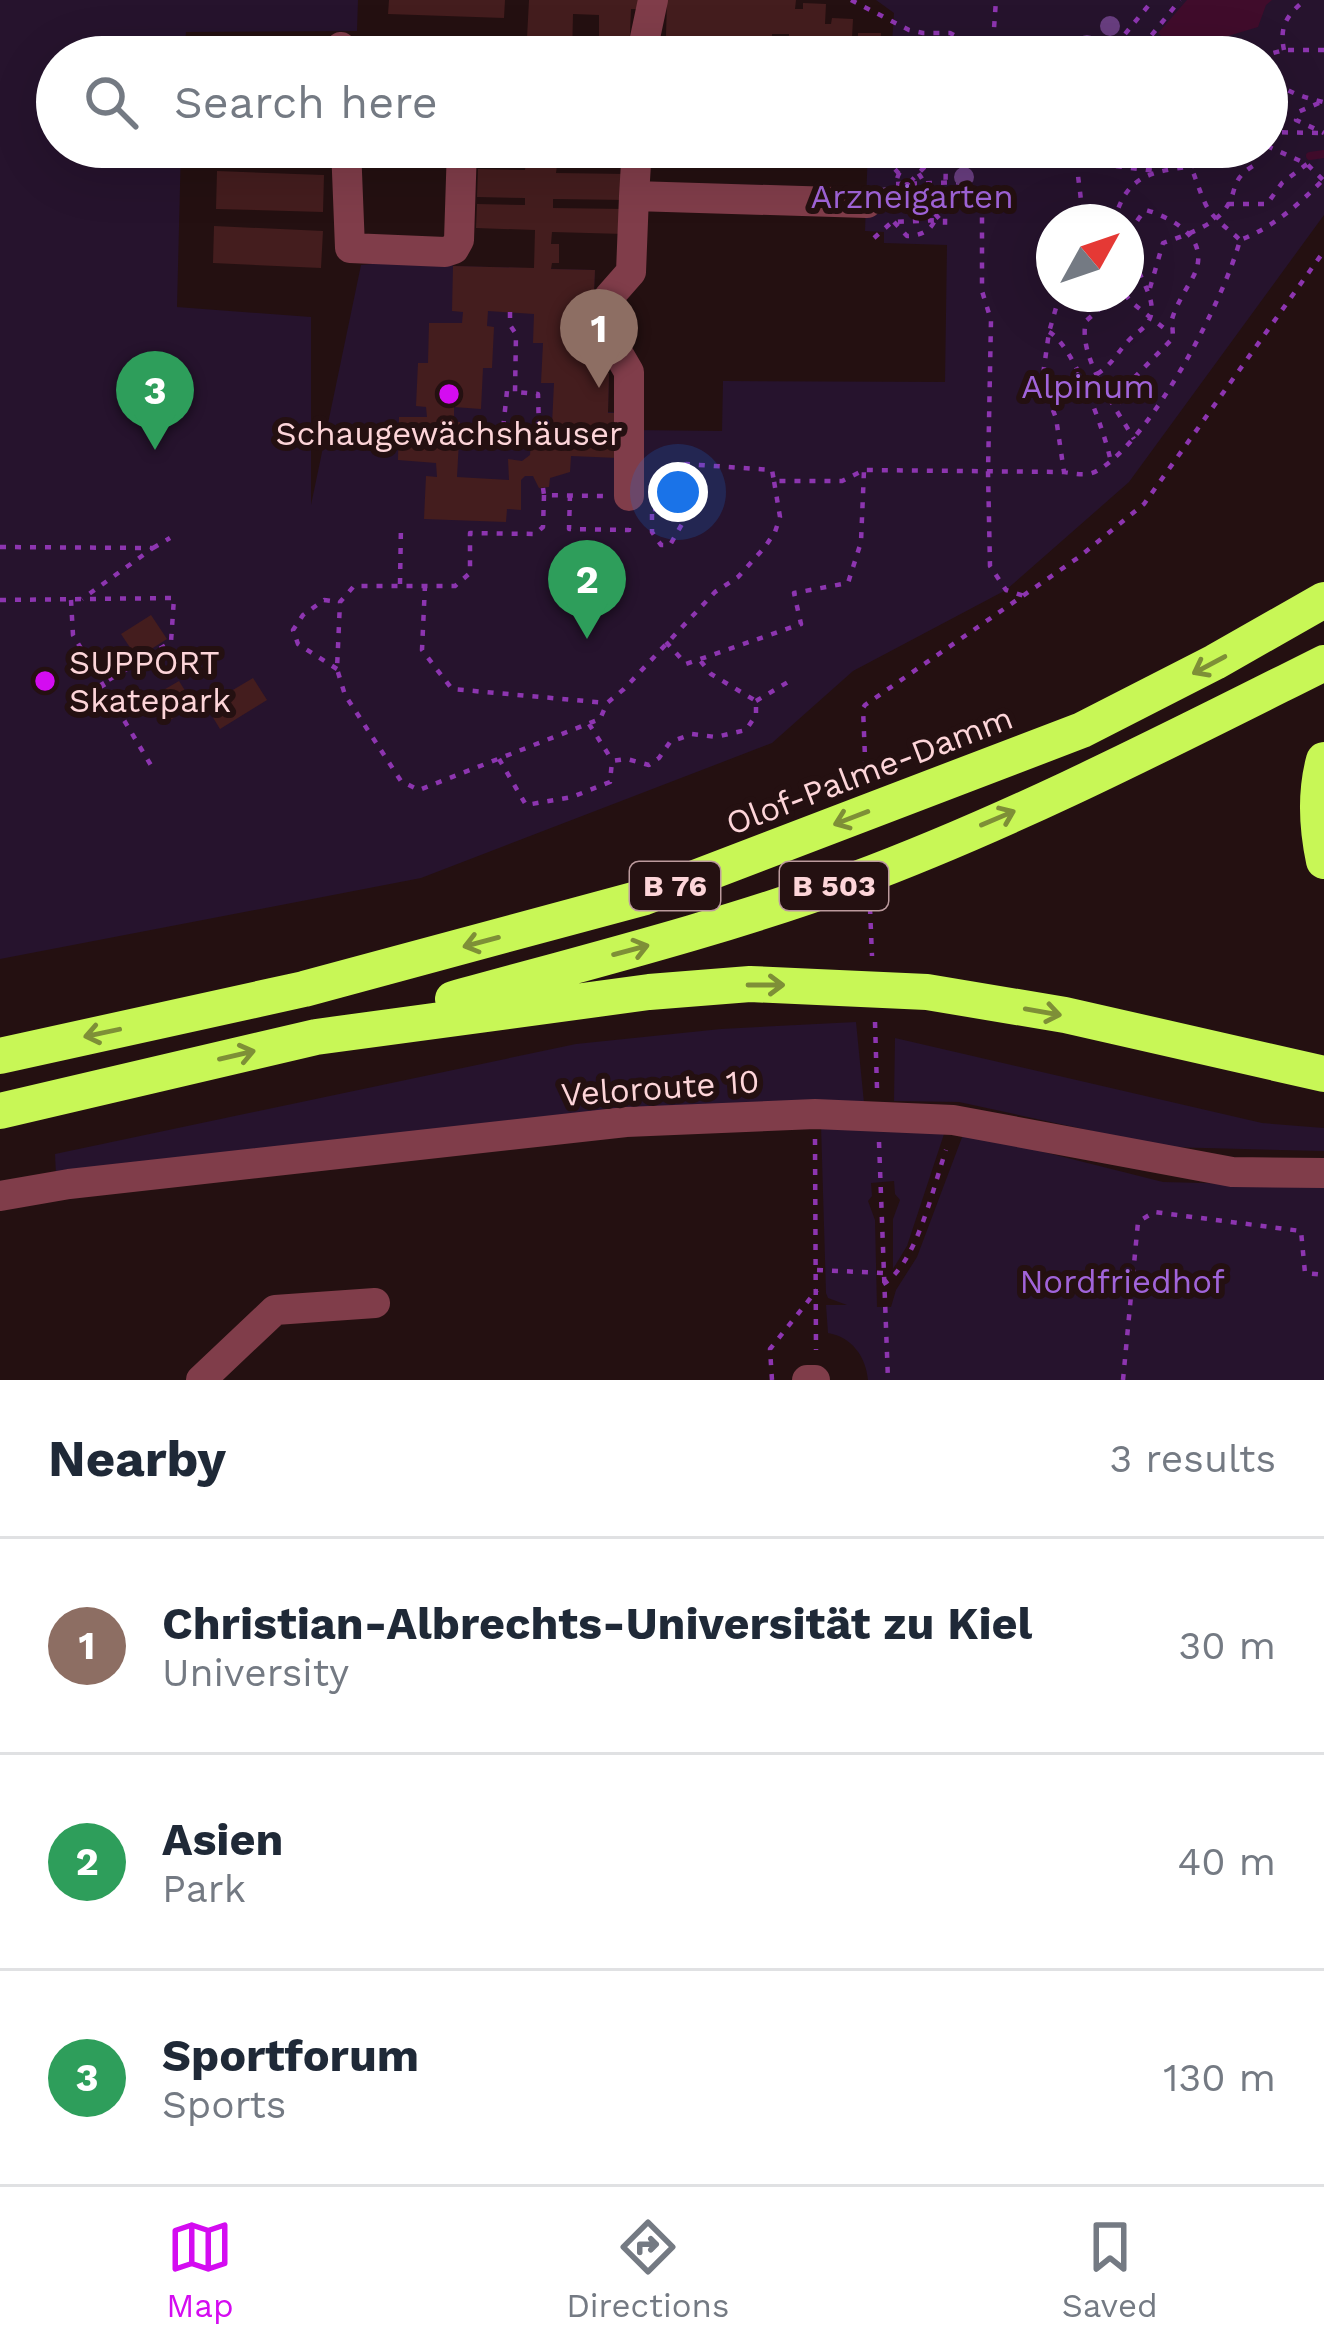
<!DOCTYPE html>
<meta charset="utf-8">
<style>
:root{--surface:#fff;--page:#f6f6f7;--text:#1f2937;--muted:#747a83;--line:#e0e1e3;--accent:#d40cf1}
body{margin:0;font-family:"Work Sans",sans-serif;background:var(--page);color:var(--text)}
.compass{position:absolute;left:1036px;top:204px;width:108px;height:108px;border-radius:50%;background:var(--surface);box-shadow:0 12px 48px #0002;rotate:50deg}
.you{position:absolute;left:678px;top:492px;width:42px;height:42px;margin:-30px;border:9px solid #fff;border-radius:50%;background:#1a73e8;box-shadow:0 0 0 18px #1a73e833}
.badge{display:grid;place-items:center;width:78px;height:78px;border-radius:50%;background:var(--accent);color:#fff;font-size:39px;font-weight:700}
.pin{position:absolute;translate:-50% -99px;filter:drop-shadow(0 3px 6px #0008)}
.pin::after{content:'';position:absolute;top:63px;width:42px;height:36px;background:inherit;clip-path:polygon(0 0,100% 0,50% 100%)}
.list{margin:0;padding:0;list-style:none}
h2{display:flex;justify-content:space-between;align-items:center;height:156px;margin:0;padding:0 48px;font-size:51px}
h2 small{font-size:39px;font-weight:400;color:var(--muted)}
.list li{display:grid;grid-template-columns:78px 1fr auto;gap:36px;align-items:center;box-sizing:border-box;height:216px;padding:0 48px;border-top:3px solid var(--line)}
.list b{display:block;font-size:45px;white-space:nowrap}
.list p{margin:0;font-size:39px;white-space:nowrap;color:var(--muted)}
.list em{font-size:39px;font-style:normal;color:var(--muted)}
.icon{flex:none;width:66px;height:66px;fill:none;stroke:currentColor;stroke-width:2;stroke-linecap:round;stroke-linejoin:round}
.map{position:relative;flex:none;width:1324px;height:1380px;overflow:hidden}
.search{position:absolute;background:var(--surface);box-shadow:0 12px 48px #0002;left:36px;right:36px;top:36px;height:132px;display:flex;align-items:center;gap:30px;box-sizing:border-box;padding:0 42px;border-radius:66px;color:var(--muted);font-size:45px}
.sheet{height:804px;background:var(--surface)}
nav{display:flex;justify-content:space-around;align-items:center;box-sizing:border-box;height:168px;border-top:3px solid var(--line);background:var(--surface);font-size:33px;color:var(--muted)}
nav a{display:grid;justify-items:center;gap:6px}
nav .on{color:var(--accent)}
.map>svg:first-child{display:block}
.green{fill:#26132d;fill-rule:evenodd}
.water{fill:#400c2b}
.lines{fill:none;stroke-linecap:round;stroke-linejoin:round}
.stream{stroke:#400c2b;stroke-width:8}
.building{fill:#441d1e;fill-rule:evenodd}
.path{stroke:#8d35b0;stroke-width:4.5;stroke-dasharray:6 9;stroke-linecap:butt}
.minor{stroke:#803d4a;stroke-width:30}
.highway{stroke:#c8f756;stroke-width:36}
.tree{fill:#693e80}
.oneway{stroke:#7e8f37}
.poi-dot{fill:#d40cf1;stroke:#241011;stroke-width:4.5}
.labels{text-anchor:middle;stroke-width:12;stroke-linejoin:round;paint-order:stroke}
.shield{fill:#241011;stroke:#bc9a9d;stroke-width:3}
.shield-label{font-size:30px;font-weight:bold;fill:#fdd5d9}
.park-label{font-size:33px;fill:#a164da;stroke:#241011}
.poi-label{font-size:33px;fill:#fdd5d9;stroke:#241011}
.street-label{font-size:33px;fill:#fdd5d9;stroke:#241011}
</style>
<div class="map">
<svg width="1324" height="1380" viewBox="0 0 1324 1380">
<rect width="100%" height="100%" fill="#241011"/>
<!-- green -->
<path class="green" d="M0 0H358L357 31 186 32 184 57H57V147H181L177 307 311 317V505L361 265 433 258 454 266 595 270 593 314 588 315 587 332 599 333 598 372 609 373 608 412 620 413 630 430 722 431 723 381 945 382 947 245 884 243V232L865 231 868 147H1267V57H891L894 13 876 0H1324V215L1129 482 1006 590 853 671 772 743 421 878 0 959ZM1054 222H1126V294H1054Z
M856 1022 864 1103 56 1175 55 1154 576 1044 721 1029Z
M895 1038 1262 1123 1324 1128V1151L1166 1147 959 1102 894 1101Z
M821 1125 945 1131 907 1246 893 1269V1219L900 1200 895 1194 894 1181 871 1183 872 1196 868 1201 875 1220 877 1307H891L896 1290 917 1257 964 1132 1163 1182 1324 1186V1380H868C866 1357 852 1337 828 1333L826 1305H847L828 1298 826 1293Z"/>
<!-- water -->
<path class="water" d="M1187 0H1272L1266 5 1258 27 1178 51 1158 33Z"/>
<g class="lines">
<!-- stream -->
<path class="stream" d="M1310 156 1324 154"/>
</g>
<!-- building -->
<path class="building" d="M389 0H505L504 18 388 14Z
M529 0H646L645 9H631L629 57H599V15L573 14 572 57H526Z
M667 0H796L795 9H803V3L826 4 825 24H831L832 18 853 19 852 38H858V33H881L880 57H814V52L788 51 789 34H772V40L666 36Z
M480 147H629L628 167 557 165 556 173 628 174 627 200 553 199V208L625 209 624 234 552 232 551 244H559V263H552L551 269 595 270 593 314H588L587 333H599L598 372 609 373 608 413H620L618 458 571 456 570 472 550 478 549 487 539 488 533 476H525L521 480V510L507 509 506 522 424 519 426 476 437 477 436 463 398 460 399 417H427L426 407 416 406 418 363H428L429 323H462L463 312 452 311 453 266 534 268 535 230 476 228 477 204 525 205V198L477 197 478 169 525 170 526 162 479 161ZM488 311 534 314 533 343H543L541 383H554L552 425 562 426 561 443H531L530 455 522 461 508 459 509 480 457 477 460 422H454V407L481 409 483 368H492L494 327 487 326Z
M217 171 324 175 323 212 216 209Z
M214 226 323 231 321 268 213 263Z
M151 615 167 639 137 658 121 634Z
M253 678 267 700 220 729 206 706Z
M179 681 194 705 164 724 148 699Z"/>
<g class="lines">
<!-- path -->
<path class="path" d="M851 0 909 30 923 33H950L960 38 968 57
M1115 48 1138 52 1180 0
M1284 50C1279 26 1287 15 1305 0
M994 55 1028 57
M992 57 996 0
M1106 57 1153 0
M1259 57 1284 50H1324
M1267 70C1280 91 1299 96 1323 102
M1319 103 1298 112 1296 120 1324 133
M1267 132 1321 133
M1267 146 1307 164 1323 180
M875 147 945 225 946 147
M905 147C907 160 919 172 925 184 923 197 920 204 906 206 883 180 905 163 926 147
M970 147 969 182 982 199V291L991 320 988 472 990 566 1006 590 1024 596
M1079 147C1073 173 1085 197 1080 222
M1180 147C1193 166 1196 183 1205 203 1212 219 1228 228 1240 240
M891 165V147
M1116 166 1155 171
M910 182 944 147
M896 184 969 182
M1228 204H1267L1282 183 1307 164
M894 222 907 236C919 236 930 232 935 220
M1114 222C1126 175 1150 172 1193 166L1205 147
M874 238 892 222 940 220
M1150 288 1163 243C1183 236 1214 226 1226 208 1238 190 1230 180 1253 166L1247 148 1260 147
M1060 294 1049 332 1042 382 1056 418 1064 472
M1111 294 1104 305 1086 321C1077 356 1116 408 1134 439
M1125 294 1131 302 1165 329H1172
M510 312V325L516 334 515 392 507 391 503 429H539L538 394 515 392
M1049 332C1073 344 1104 430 1110 458
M1097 374C1112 365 1118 351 1130 339 1137 332 1146 328 1150 318 1162 288 1105 250 1146 210 1176 219 1212 241 1193 277 1186 290 1177 303 1172 319 1172 320 1173 336 1173 338L1133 379 1116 407
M543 488 544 495 604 496
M544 495 543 527 535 534 470 533V573L455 586H354L340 602 337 669 345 695 401 781 419 790 600 719 607 703 624 689 715 592 738 577 765 547 775 532 780 517 774 481
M570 495 569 529 629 530V521
M653 509 683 511 686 464 772 470 774 481H842L864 470 1064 472C1077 474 1089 477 1100 469 1153 436 1224 300 1240 240 1274 227 1299 204 1324 179
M652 514V532L661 545H670L682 524 683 513
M0 547 153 548 82 599
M153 548 170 538
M400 584 401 525
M425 585 422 650 452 689 607 703
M0 600 174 598 171 642 102 684
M71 600 73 635 152 767
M666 642 686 664 801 624 794 593 848 583 861 542 864 470
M337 669 298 644 293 630 303 615 324 600 339 602
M756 701 788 682
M589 724 612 760
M499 759 526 805 572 797 610 782 612 761 627 759 649 765 659 758 670 742 692 734 716 737 746 730 756 715V701L711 674 699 659
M866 782 863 708 865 705 1079 557 1144 504 1324 251
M870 908 872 956
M875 1022 877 1088
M815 1139 816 1350
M879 1142 888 1380
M817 1270 883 1273
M883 1284C917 1264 933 1187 946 1150
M772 1380 770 1349 817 1290
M1123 1380 1138 1222 1154 1212 1301 1231 1305 1273 1324 1275"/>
<!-- minor -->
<path class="minor" d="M341 47 342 57
M641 57 653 0
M346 147 350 248 445 252 454 249 459 240 462 147
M634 196 637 147
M629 496V372L611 341 609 297 631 272 634 196 867 203
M0 1196 69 1184 626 1122 815 1114 953 1120 1232 1172 1324 1173
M201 1380 275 1310 375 1303
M807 1380H815"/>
<!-- highway -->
<path class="highway" d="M1324 760C1315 793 1317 828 1324 861
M453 999C587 962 723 928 854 880 1015 820 1170 740 1324 663
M0 1056 304 989 645 897 1082 730 1215 662 1324 600
M0 1111 316 1037 649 992 750 984 927 992 1065 1015 1324 1074"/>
</g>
<!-- trees -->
<g class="tree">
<circle cx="1110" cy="26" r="10"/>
<circle cx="1087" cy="45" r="10"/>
<circle cx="964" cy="177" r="10"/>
<circle cx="886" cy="197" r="10"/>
</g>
<!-- one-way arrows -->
<defs><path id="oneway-shaft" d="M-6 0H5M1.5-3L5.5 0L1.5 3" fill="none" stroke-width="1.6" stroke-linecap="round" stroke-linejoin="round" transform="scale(3)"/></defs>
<g class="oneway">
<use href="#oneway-shaft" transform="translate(1209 665) rotate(152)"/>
<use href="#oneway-shaft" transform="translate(851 818) rotate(159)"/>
<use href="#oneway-shaft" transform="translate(998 818) rotate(-23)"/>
<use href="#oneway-shaft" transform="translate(481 942) rotate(165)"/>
<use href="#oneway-shaft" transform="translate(631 950) rotate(-15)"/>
<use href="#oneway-shaft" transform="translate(766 985)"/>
<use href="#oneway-shaft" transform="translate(1043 1012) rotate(10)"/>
<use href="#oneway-shaft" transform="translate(102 1033) rotate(168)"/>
<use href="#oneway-shaft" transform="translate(237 1055) rotate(-13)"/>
</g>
<!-- markers -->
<g class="poi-dot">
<circle cx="449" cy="394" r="12"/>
<circle cx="45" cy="681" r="12"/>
</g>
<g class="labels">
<!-- shield labels -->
<g class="shield">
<rect x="630" y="862" width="90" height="48" rx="9"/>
<rect x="780" y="862" width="108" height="48" rx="9"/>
</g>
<g class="shield-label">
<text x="675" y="896">B 76</text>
<text x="834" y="896">B 503</text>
</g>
<!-- park labels -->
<g class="park-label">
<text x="912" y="208">Arzneigarten</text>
<text x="1088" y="398">Alpinum</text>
<text x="1122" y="1293">Nordfriedhof</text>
</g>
<!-- poi labels -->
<g class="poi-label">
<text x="449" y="445">Schaugewächshäuser</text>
<text x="69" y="674" text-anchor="start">SUPPORT<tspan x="69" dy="38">Skatepark</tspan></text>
</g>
<!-- street labels -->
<g class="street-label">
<text transform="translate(869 770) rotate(-21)" y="12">Olof-Palme-Damm</text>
<text transform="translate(660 1087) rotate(-4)" y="12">Veloroute 10</text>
</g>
</g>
</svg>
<svg class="compass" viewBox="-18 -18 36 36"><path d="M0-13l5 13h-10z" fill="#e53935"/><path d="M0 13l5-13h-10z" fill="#747a83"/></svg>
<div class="you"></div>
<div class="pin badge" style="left:599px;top:388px;background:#8d6e63">1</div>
<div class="pin badge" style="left:587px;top:639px;background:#2e9e5b">2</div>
<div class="pin badge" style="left:155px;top:450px;background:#2e9e5b">3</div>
<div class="search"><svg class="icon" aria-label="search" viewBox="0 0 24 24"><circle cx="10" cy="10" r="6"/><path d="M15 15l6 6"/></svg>Search here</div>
</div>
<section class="sheet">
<h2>Nearby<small>3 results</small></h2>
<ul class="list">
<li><span class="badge" style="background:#8d6e63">1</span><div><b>Christian-Albrechts-Universität zu Kiel</b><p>University</p></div><em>30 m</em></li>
<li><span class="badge" style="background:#2e9e5b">2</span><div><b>Asien</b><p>Park</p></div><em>40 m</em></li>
<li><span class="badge" style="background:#2e9e5b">3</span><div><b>Sportforum</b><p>Sports</p></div><em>130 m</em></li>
</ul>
</section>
<nav>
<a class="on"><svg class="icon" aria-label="map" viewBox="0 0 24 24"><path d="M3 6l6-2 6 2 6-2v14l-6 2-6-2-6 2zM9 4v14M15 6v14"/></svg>Map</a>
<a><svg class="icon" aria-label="directions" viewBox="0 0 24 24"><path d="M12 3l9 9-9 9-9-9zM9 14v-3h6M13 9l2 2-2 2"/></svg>Directions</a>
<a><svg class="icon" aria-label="saved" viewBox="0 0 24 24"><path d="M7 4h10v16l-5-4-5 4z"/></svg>Saved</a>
</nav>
